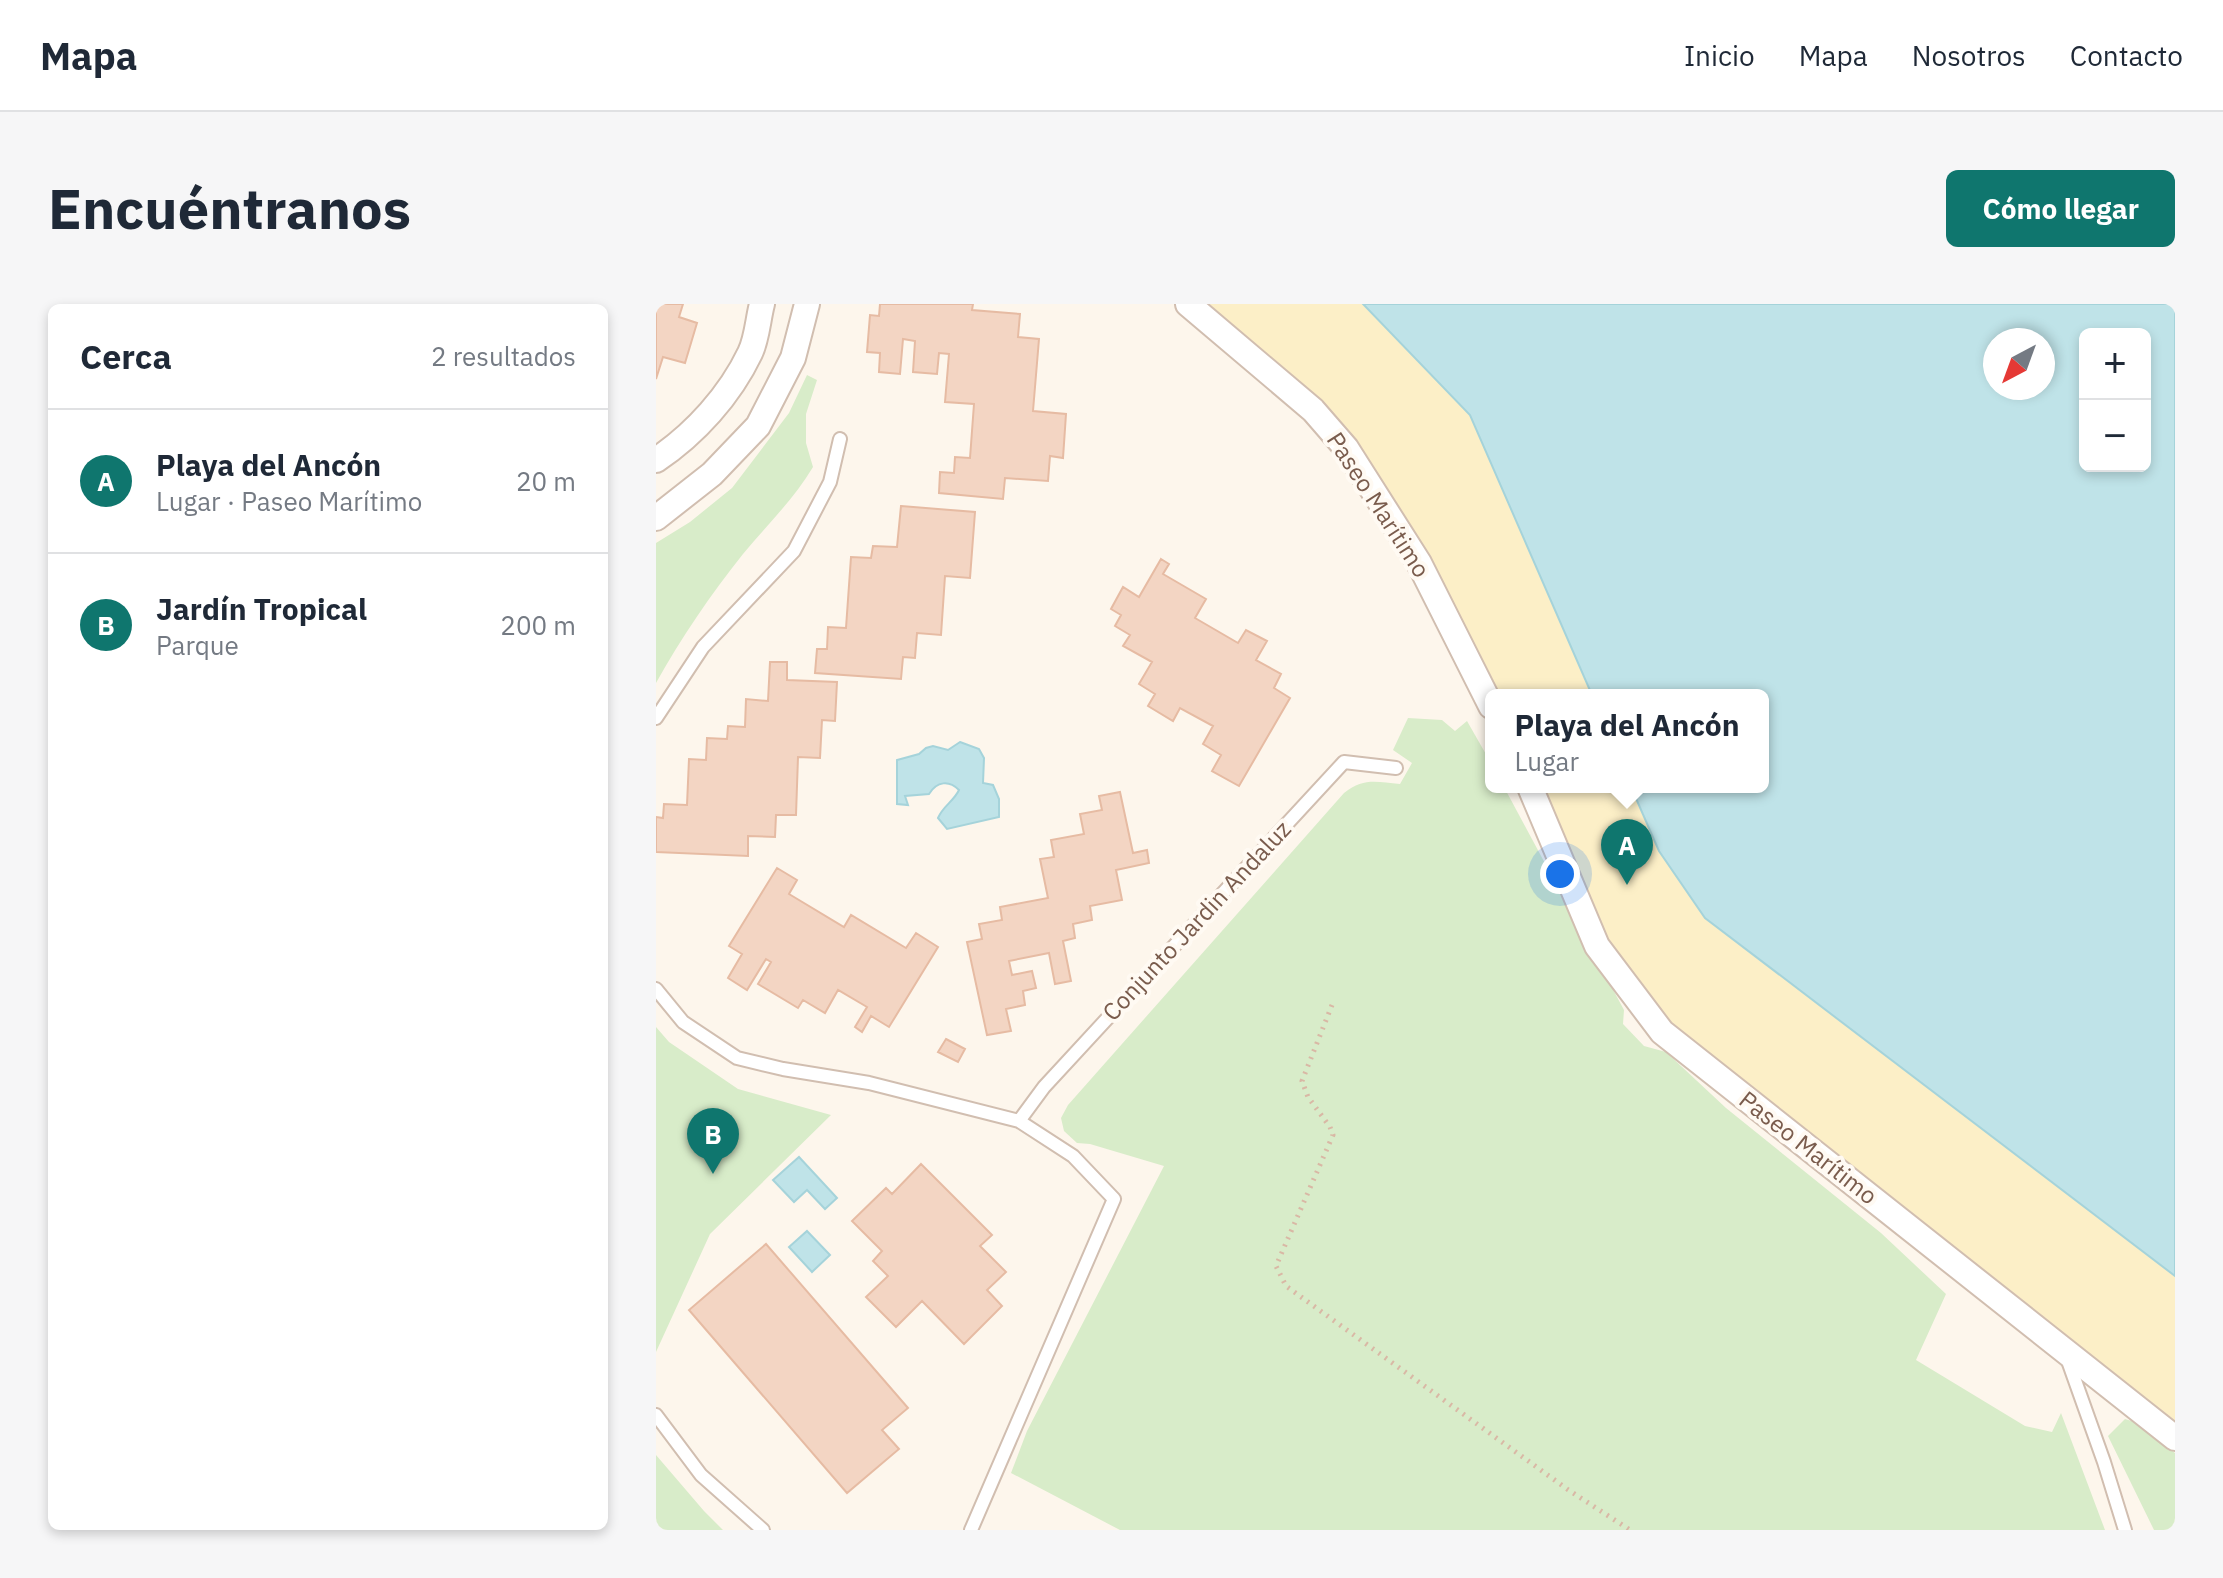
<!DOCTYPE html>
<html lang="es">
<meta charset="utf-8">
<style>
:root{--surface:#fff;--page:#f6f6f7;--text:#1f2937;--muted:#747a83;--line:#e0e1e3;--accent:#0f766e}
body{margin:0;font-family:"IBM Plex Sans",sans-serif;background:var(--page);color:var(--text)}
.controls{position:absolute;right:24px;top:24px;display:grid;overflow:hidden;border-radius:12px;box-shadow:0 4px 12px #0003}
.controls button{width:72px;height:72px;display:grid;place-items:center;padding:0;border:0;border-bottom:2px solid var(--line);background:var(--surface);color:var(--text);font:40px sans-serif}
.compass{position:absolute;left:1327px;top:24px;width:72px;height:72px;border-radius:50%;background:var(--surface);box-shadow:0 4px 12px #0003;rotate:221deg}
.you{position:absolute;left:904px;top:570px;width:28px;height:28px;margin:-20px;border:6px solid #fff;border-radius:50%;background:#1a73e8;box-shadow:0 0 0 12px #1a73e833}
.badge{display:grid;place-items:center;width:52px;height:52px;border-radius:50%;background:var(--accent);color:#fff;font-size:26px;font-weight:700}
.pin{position:absolute;translate:-50% -66px;filter:drop-shadow(0 2px 4px #0008)}
.pin::after{content:'';position:absolute;top:42px;width:28px;height:24px;background:inherit;clip-path:polygon(0 0,100% 0,50% 100%)}
.popup{position:absolute;left:829px;top:385px;width:284px;height:104px;box-sizing:border-box;display:grid;place-content:center;border-radius:12px;background:var(--surface);filter:drop-shadow(0 2px 6px #0005);font-size:26px;white-space:nowrap;color:var(--muted)}
.popup b{font-size:30px;color:var(--text)}
.popup::after{content:'';position:absolute;left:50%;top:100%;margin-left:-16px;border:16px solid transparent;border-top-color:var(--surface)}
.list{margin:0;padding:0;list-style:none}
h2{display:flex;justify-content:space-between;align-items:center;height:104px;margin:0;padding:0 32px;font-size:34px}
h2 small{font-size:26px;font-weight:400;color:var(--muted)}
.list li{display:grid;grid-template-columns:52px 1fr auto;gap:24px;align-items:center;box-sizing:border-box;height:144px;padding:0 32px;border-top:2px solid var(--line)}
.list b{display:block;font-size:30px;white-space:nowrap}
.list p{margin:0;font-size:26px;white-space:nowrap;color:var(--muted)}
.list em{font-size:26px;font-style:normal;color:var(--muted)}
.map{position:relative;flex:none;width:1519px;height:1226px;overflow:hidden;border-radius:12px}
header{display:flex;align-items:center;gap:48px;box-sizing:border-box;height:112px;padding:0 40px;background:var(--surface);border-bottom:2px solid var(--line)}
header strong{font-size:38px}
nav{display:flex;gap:44px;margin-inline-start:auto;font-size:28px}
.intro{display:flex;align-items:center;justify-content:space-between;box-sizing:border-box;height:192px;padding:0 48px}
h1{margin:0;font-size:56px}
.button{padding:20px 36px;border-radius:12px;background:var(--accent);color:#fff;font-size:28px;font-weight:700}
main{display:flex;gap:48px;padding:0 48px}
aside{flex:1;background:var(--surface);border-radius:12px;box-shadow:0 4px 12px #0003}
.map>svg:first-child{display:block}
.green{fill:#d8ecc9}
.sand{fill:#fcefc7}
.water{fill:#bfe3e8;stroke:#a5d3da;stroke-width:2;fill-rule:evenodd}
.building{fill:#f3d5c3;stroke:#e6bba3;stroke-width:2}
.lines{fill:none;stroke-linecap:round;stroke-linejoin:round}
.lane-casing{stroke:#d1beb0;stroke-width:16}
.street-casing{stroke:#d1beb0;stroke-width:28}
.path{stroke:#d9b8a5;stroke-width:5;stroke-dasharray:2 6;stroke-linecap:butt}
.lane{stroke:#fff;stroke-width:12}
.street{stroke:#fff;stroke-width:24}
.labels{text-anchor:middle;stroke-width:8;stroke-linejoin:round;paint-order:stroke}
.street-label{font-size:24px;fill:#7a5c4d;stroke:#fffaf3}
</style>
<header>
<strong>Mapa</strong>
<nav><a>Inicio</a><a>Mapa</a><a>Nosotros</a><a>Contacto</a></nav>
</header>
<div class="intro"><h1>Encuéntranos</h1><a class="button">Cómo llegar</a></div>
<main>
<aside>
<h2>Cerca<small>2 resultados</small></h2>
<ul class="list">
<li><span class="badge">A</span><div><b>Playa del Ancón</b><p>Lugar · Paseo Marítimo</p></div><em>20 m</em></li>
<li><span class="badge">B</span><div><b>Jardín Tropical</b><p>Parque</p></div><em>200 m</em></li>
</ul>
</aside>
<div class="map">
<svg width="1519" height="1226" viewBox="0 0 1519 1226">
<rect width="100%" height="100%" fill="#fdf6ec"/>
<!-- green -->
<path class="green" d="M151 71 161 76 150 110V139L157 163C138 195 111 221 87 250 55 290 25 334 0 379V239L34 218 76 184 133 109Z
M752 414 786 416 799 427 811 417 835 459V483H848L968 706 967 720 988 742 1010 748 1070 804 1225 929 1290 990 1260 1056 1369 1122 1396 1128 1405 1109 1449 1226H464L355 1169 371 1127 508 862 434 840 421 839 408 827 405 814 412 801 688 489C708 473 721 478 744 480L756 459 737 446Z
M0 723 13 738 82 785 175 811 54 930 0 1048Z
M1469 1115 1482 1119 1519 1149V1226H1498L1452 1132Z
M0 1151 48 1207 67 1226H0Z"/>
<!-- sand -->
<path class="sand" d="M532 0H707L814 111 936 391H835L690 144Z
M874 483H975L1003 547 1049 614 1519 972V1134L1006 728 941 642Z"/>
<!-- water -->
<path class="water" d="M707 0H1519V972L1049 614 1003 547 975 483H1107V391H936L814 111ZM1489 30V162H1429V30ZM1387 36V84H1339V36Z
M304 438 323 445 328 454 327 479 337 481 343 495V513L291 525 282 514C287 502 298 497 303 486 293 476 281 477 273 490L249 492 252 501 241 500V456L263 450 270 444 277 442 292 446Z
M143 853 181 894 169 905 151 886 138 898 117 876Z
M151 927 174 951 156 968 133 943Z"/>
<!-- building -->
<path class="building" d="M0 0H27L23 13 41 19 29 59 7 53 0 75Z
M224 0H317L316 6 364 10 362 33 383 35 377 107 410 110 407 154 394 152 392 177 349 174 347 195 283 189 284 168 298 169 299 153 314 154 318 100 289 98 293 50 283 49 281 70 257 68 259 37 247 35 244 70 223 68 224 49 211 48 214 11 223 12Z
M245 202 319 208 314 274 289 272 285 331 261 329 259 354 247 353 245 375 159 369 161 345H171L172 323 190 324 195 253 215 254 217 242 241 243Z
M505 255 513 260 507 270 550 295 539 314 582 339 590 326 611 337 600 356 625 370 618 384 634 394 583 482 556 467 565 451 547 440 557 422 524 404 517 417 492 402 499 390 483 380 496 358 467 342 474 331 459 322 465 311 455 305 467 283 483 293Z
M114 358H131V376L181 378 179 417 166 416 164 454 142 453 140 511H120L119 533 92 532V552L0 548V513L7 514 8 500 31 501 33 455 50 456 51 434 71 435 72 422 89 423 90 395 112 397Z
M464 488 477 549 491 546 493 559 460 566 466 596 434 602 436 616 417 620 419 634 407 637 415 677 399 680 393 649 353 657 356 671 376 667 380 684 367 687 369 701 350 705 355 727 331 731 311 638 326 635 323 620 346 616 344 603 392 594 384 555 398 553 395 536 428 530 424 510 446 506 443 492Z
M121 564 141 576 133 590 188 623 195 611 250 644 260 629 282 643 233 723 215 712 206 728 199 723 211 703 182 686 169 709 147 696 142 704 102 680 115 658 110 655 91 686 72 674 86 650 73 642Z
M290 735 309 745 302 758 282 748Z
M265 860 336 931 324 942 350 968 331 986 346 1002 308 1040 266 997 240 1023 210 993 232 972 217 957 226 947 196 917 230 884 236 890Z
M110 940 252 1104 226 1126 243 1145 191 1189 33 1006Z"/>
<g class="lines">
<defs>
<path id="lane" d="M0 414 47 343 138 247 174 178 184 135
M0 685 27 718 81 754 127 765 213 779 363 817 417 852 458 895 315 1226
M363 817 388 783 688 458 740 464
M1411 1054 1448 1158 1469 1226
M0 1111 45 1171 107 1226"/>
<path id="street" d="M532 0 657 106 690 144 763 259 835 402
M0 156C39 130 74 91 94 49 101 35 102 15 106 0
M0 214 56 170 102 122 137 54 151 0
M874 483 941 642 1006 728 1519 1134"/>
</defs>
<!-- lane casing -->
<use href="#lane" class="lane-casing"/>
<!-- street casing -->
<use href="#street" class="street-casing"/>
<!-- path -->
<path class="path" d="M676 701 646 777 652 793 674 823 677 831 620 962 630 982 911 1185 974 1226"/>
<!-- lane -->
<use href="#lane" class="lane"/>
<!-- street -->
<use href="#street" class="street"/>
</g>
<g class="labels">
<!-- street labels -->
<g class="street-label">
<text transform="translate(722 201) rotate(57)" y="8">Paseo Marítimo</text>
<text transform="translate(541 617) rotate(-47)" y="8">Conjunto Jardin Andaluz</text>
<text transform="translate(1152 844) rotate(38)" y="8">Paseo Marítimo</text>
</g>
</g>
</svg>
<div class="controls">
<button>+</button>
<button>−</button>
</div>
<svg class="compass" viewBox="-18 -18 36 36"><path d="M0-13l5 13h-10z" fill="#e53935"/><path d="M0 13l5-13h-10z" fill="#747a83"/></svg>
<div class="you"></div>
<div class="pin badge" style="left:971px;top:581px">A</div>
<div class="popup"><b>Playa del Ancón</b>Lugar</div>
<div class="pin badge" style="left:57px;top:870px">B</div>
</div>
</main>
